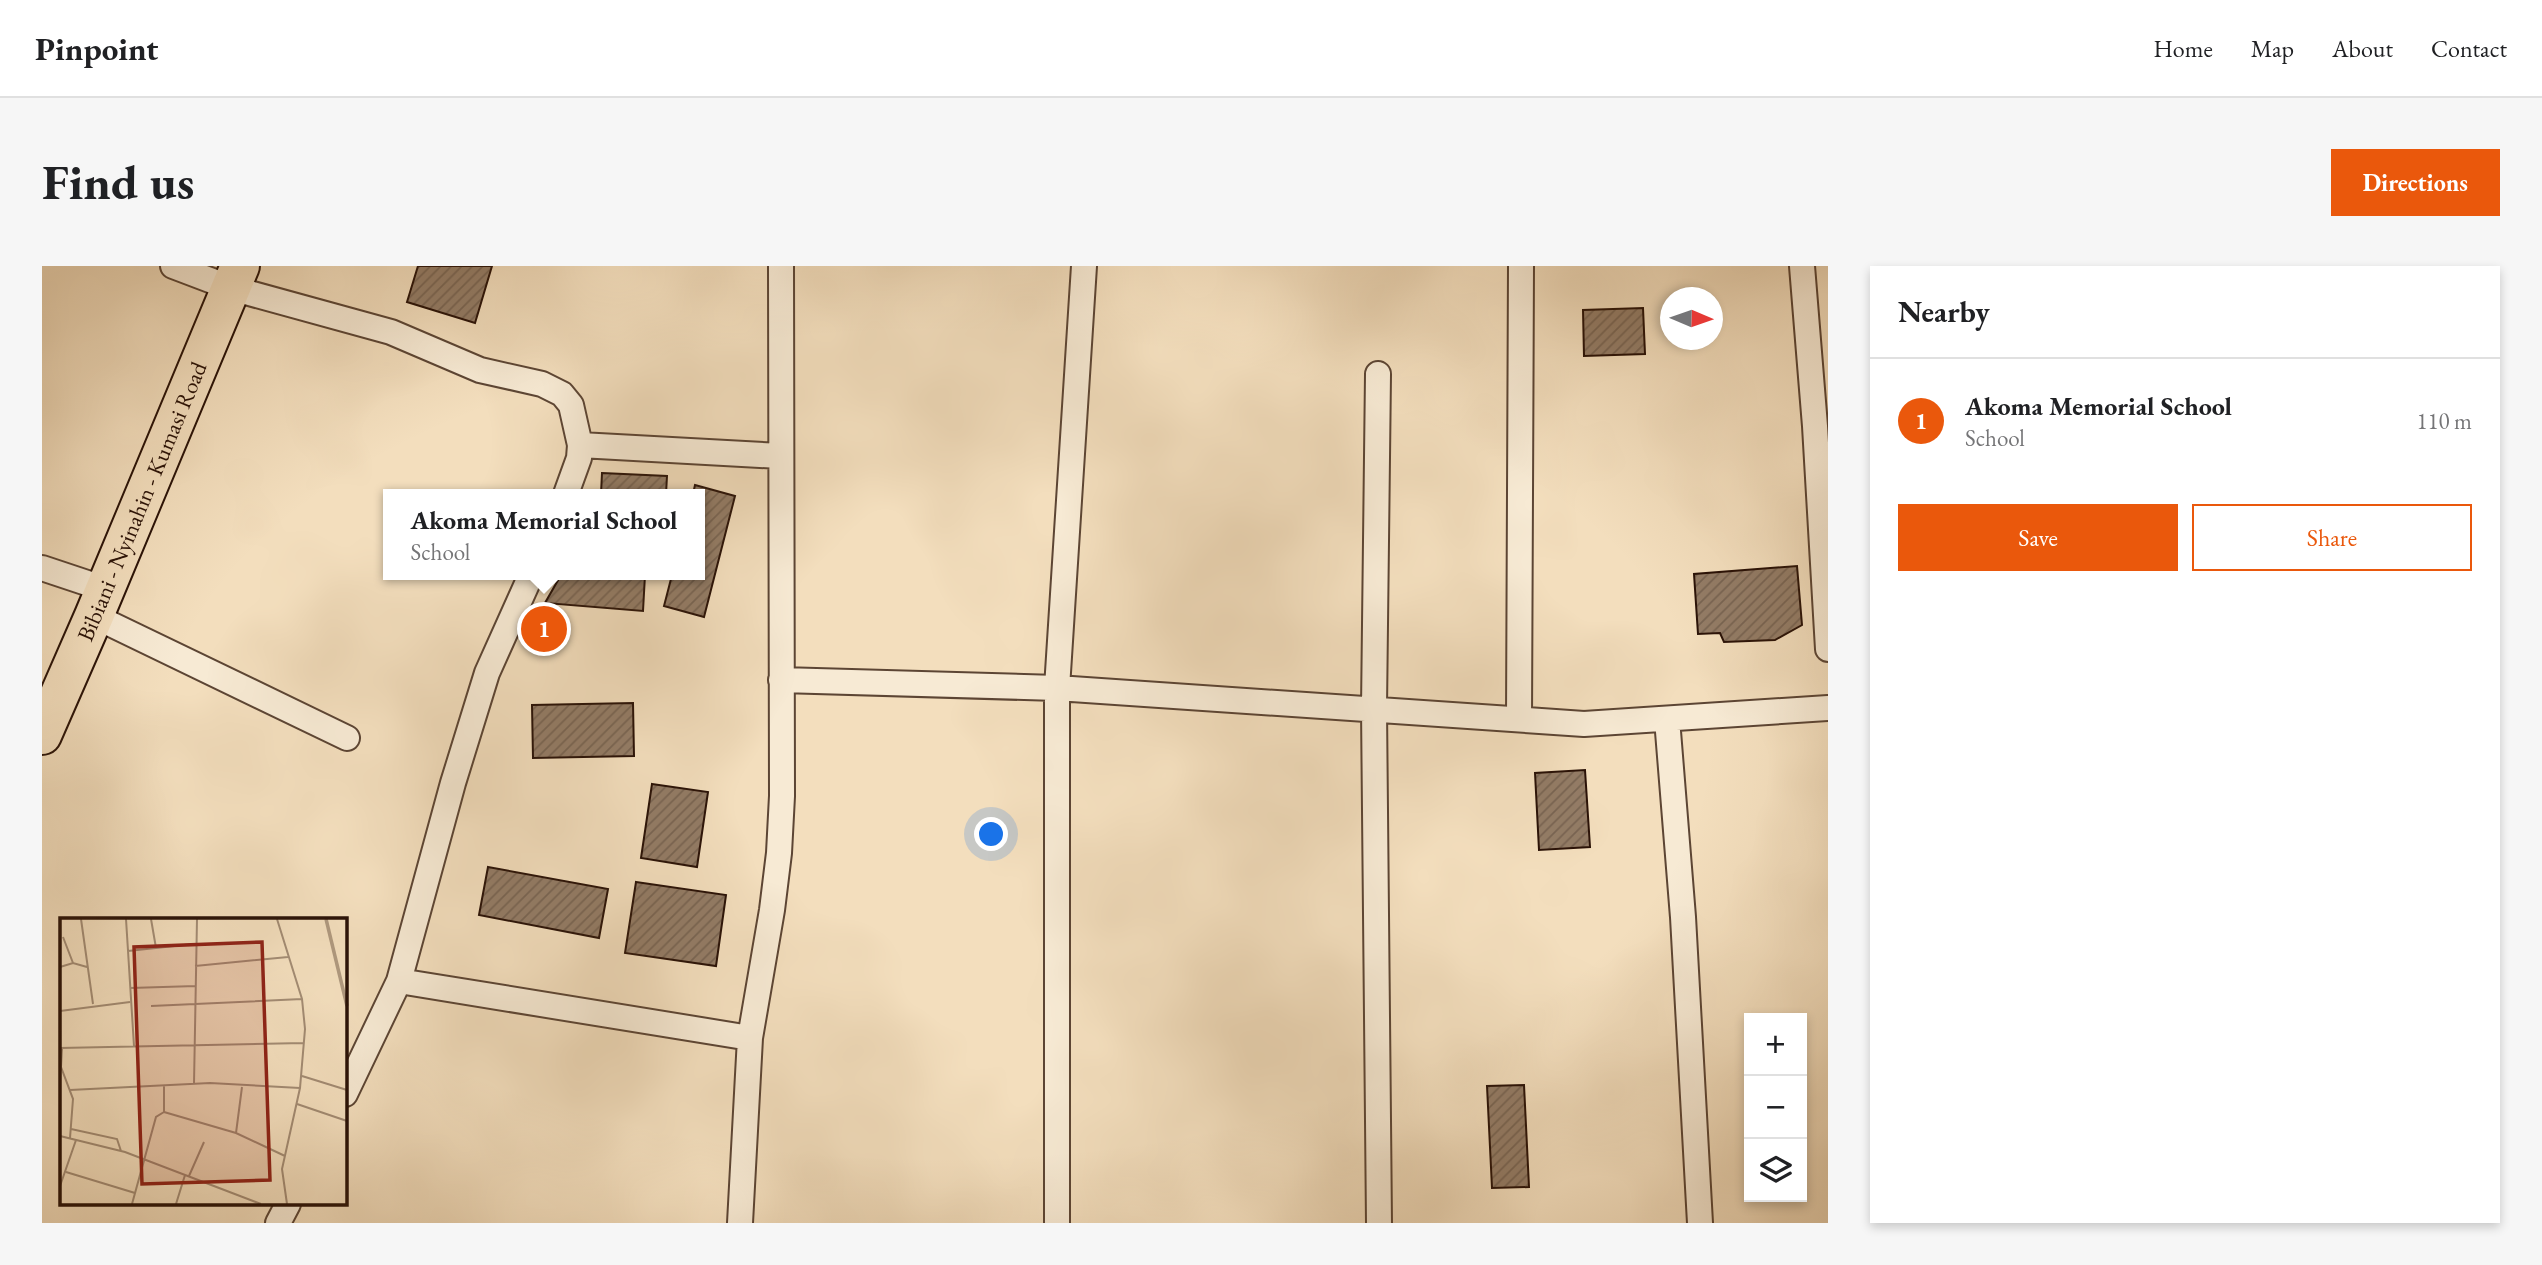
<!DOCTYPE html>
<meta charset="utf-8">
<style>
:root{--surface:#fff;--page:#f6f6f6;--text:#202124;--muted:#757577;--line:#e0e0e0;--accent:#ea580c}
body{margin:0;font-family:"EB Garamond",serif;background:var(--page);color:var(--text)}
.controls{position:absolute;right:21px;bottom:21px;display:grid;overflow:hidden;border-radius:0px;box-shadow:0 4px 10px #0003}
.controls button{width:63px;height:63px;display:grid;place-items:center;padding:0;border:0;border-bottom:2px solid var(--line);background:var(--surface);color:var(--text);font:35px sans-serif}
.compass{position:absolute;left:1618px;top:21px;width:63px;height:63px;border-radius:50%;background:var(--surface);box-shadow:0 4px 10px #0003;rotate:92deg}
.you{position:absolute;left:950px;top:569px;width:24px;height:24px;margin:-18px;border:5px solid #fff;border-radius:50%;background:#1a73e8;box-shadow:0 0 0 10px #1a73e833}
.badge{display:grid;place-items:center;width:46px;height:46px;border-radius:50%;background:var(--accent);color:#fff;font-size:23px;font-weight:700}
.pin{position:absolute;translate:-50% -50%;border:4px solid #fff;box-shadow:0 2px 7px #0006}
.popup{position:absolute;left:341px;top:223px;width:322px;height:91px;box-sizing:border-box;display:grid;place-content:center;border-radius:0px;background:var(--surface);filter:drop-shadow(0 2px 5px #0005);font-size:23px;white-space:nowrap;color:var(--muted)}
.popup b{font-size:26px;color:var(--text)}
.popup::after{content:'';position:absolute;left:50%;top:100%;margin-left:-14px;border:14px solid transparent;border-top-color:var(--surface)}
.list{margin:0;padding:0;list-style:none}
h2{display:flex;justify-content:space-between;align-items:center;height:91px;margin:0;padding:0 28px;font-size:30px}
h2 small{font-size:23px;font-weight:400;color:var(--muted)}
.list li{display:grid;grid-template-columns:46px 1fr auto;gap:21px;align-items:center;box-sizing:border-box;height:126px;padding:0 28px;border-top:2px solid var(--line)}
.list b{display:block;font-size:26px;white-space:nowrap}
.list p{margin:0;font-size:23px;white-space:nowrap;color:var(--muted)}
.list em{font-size:23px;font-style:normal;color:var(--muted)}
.actions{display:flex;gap:14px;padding:21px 28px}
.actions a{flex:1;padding:16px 0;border:2px solid var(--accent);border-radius:0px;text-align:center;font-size:24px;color:var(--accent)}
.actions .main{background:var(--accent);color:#fff}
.icon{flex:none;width:38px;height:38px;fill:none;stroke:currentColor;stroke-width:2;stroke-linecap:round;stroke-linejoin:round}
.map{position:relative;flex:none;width:1786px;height:957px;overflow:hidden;border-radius:0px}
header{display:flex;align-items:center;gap:42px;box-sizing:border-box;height:98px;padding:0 35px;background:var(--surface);border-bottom:2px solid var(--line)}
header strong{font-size:33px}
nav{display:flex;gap:38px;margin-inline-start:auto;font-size:24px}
.intro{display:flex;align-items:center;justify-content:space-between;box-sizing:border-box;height:168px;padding:0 42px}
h1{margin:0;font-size:49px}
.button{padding:18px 32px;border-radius:0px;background:var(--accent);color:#fff;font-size:24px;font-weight:700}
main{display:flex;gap:42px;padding:0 42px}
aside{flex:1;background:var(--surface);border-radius:0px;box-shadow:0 4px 10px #0003}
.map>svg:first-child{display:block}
.building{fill:url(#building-hatch);stroke:#2a1207;stroke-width:2}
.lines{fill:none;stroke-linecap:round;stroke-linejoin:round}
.street-casing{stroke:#5c4534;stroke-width:28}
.primary-casing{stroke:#2a1207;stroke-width:42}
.street{stroke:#f7ead4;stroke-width:24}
.primary{stroke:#f3debd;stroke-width:38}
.labels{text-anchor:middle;stroke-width:5;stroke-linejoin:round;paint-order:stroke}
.street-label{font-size:23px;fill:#2a1207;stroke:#f7ead4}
.inset-river{fill:none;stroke:#af997f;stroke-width:3.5}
.inset-road{fill:none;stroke:#a38c74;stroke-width:2}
.view{fill:#8f2418;fill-opacity:0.15;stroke:#8f2418;stroke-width:3.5}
.inset-edge{fill:none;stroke:#2a1207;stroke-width:3.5}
</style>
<header>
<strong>Pinpoint</strong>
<nav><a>Home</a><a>Map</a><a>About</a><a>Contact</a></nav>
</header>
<div class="intro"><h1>Find us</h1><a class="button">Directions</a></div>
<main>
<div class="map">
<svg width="1786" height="957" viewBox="0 0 1786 957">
<defs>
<pattern id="building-hatch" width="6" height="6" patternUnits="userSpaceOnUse" patternTransform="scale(1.75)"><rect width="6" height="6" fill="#937c66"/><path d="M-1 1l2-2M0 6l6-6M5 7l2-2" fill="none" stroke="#786452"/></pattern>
</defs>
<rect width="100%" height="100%" fill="#f3debd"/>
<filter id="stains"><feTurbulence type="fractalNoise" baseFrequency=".00286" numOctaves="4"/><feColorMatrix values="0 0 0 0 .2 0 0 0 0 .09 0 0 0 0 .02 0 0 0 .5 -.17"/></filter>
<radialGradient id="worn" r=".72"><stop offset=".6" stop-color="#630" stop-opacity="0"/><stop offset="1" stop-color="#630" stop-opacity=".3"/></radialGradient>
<!-- building -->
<path class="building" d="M376 0H450L433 57 365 36Z
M1601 42 1603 88 1542 90 1541 44Z
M560 207 625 210 624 228H559Z
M653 219 693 230 662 351 622 340 630 309H658V228H651Z
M1755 300 1760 359 1733 374 1682 376 1678 367 1656 368 1652 308Z
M519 309H603L601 345 503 337Z
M591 437 592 490 491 492 490 439Z
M1543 504 1548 581 1497 584 1493 507Z
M610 518 666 526 655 601 599 592Z
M446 601 566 623 557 672 437 649Z
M594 616 684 629 674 700 583 687Z
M1482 819 1487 921 1450 922 1445 820Z"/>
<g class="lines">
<defs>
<path id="street" d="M131 0 189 22 349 66 438 104 500 118 520 128 529 139 538 179 537 192 524 228
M1760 0 1773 160 1786 383
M1336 108 1332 442 1337 957
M538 179 738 190
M0 302 63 323
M52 350 305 472
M739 414 1015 422 1542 458 1786 442
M1477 453 1479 0
M1625 453 1641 651 1658 957
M357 715 708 772
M303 828 357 715 411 517 445 407 489 309
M236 957 246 938
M698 957 708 772 730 644 737 587 740 530 739 0
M1015 957V422L1042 0"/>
<g id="primary">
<path id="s1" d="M0 469 52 350 198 0"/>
</g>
</defs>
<!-- street casing -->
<use href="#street" class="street-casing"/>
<!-- primary casing -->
<use href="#primary" class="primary-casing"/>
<!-- street -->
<use href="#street" class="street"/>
<!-- primary -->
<use href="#primary" class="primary"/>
</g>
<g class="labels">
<!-- street labels -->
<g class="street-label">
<text dy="8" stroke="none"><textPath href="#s1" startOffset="254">Bibiani - Nyinahin - Kumasi Road</textPath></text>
</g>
</g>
<!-- overview -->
<g transform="translate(18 652)">
<rect width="287" height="287" fill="#f3debd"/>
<path class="inset-river" d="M266 1 287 88"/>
<path class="inset-road" d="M21 1 33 86M66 1 74 128M91 1 96 30M217 1 242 81 245 111 240 170 222 251 227 286M3 19 13 45M68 33 133 26M135 48 228 39M0 49 13 45 27 49M70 70 136 68M91 88 242 81M0 93 70 84M0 130 244 125M2 131 1 149 13 181 10 220M242 158 287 172M134 166 137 1M10 172 150 165 240 170M237 186 287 203M104 194 176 215 225 238M104 194V167M11 211 57 221 61 233M176 215 182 169M0 218 65 234 201 286M6 254 75 275M129 258 144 224M0 268 16 222M72 286 96 199 104 194M116 286 125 257"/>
<path class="view" d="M202 24 210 262 82 266 74 29Z"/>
<rect width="287" height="287" class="inset-edge"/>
</g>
<rect width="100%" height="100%" filter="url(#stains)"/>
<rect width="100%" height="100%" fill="url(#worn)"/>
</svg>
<div class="controls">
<button>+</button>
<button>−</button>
<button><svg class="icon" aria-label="layers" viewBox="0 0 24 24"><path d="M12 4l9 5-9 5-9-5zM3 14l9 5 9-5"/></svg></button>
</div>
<svg class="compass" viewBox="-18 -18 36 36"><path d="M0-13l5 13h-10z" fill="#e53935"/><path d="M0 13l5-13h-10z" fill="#757577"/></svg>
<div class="you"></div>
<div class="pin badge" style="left:502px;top:363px">1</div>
<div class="popup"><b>Akoma Memorial School</b>School</div>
</div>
<aside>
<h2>Nearby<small></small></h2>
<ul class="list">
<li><span class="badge">1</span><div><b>Akoma Memorial School</b><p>School</p></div><em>110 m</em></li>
</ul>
<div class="actions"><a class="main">Save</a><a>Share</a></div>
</aside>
</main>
